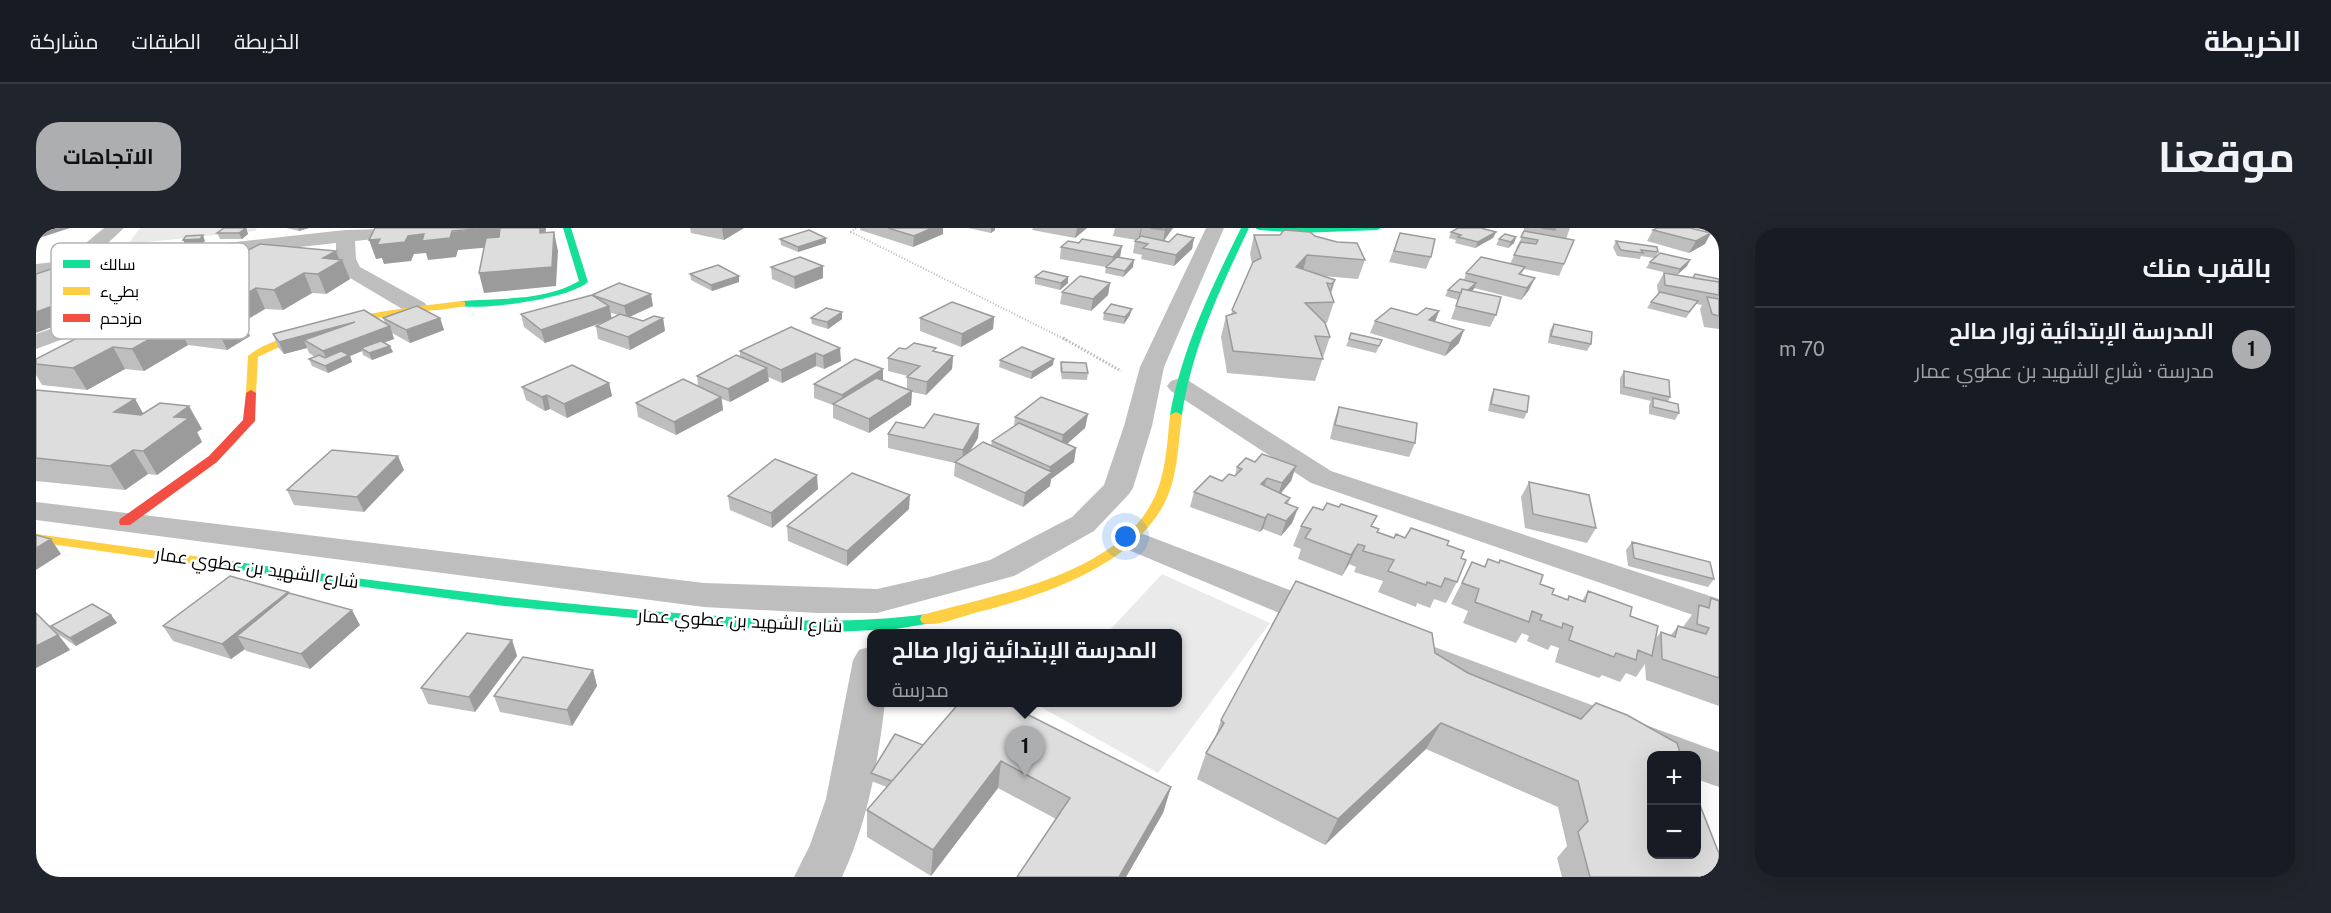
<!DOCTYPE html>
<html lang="ar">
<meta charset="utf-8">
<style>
:root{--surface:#171b24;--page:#20242c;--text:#f1f3f6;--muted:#9ea1a6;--line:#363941;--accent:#adaeaf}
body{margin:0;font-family:"Public Sans",Cairo,sans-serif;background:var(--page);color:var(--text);direction:rtl}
.controls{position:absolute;right:18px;bottom:18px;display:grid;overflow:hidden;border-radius:12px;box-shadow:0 6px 24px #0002}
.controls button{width:54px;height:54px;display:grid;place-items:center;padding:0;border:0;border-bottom:2px solid var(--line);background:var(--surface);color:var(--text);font:30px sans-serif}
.you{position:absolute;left:1090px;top:309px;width:21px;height:21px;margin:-15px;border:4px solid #fff;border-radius:50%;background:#1a73e8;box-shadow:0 0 0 9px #1a73e833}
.badge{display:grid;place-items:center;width:39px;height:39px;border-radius:50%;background:var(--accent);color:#111;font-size:20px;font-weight:700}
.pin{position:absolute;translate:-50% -50px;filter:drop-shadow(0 2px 3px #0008)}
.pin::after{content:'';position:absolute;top:32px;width:21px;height:18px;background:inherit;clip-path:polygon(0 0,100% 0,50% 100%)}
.popup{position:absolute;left:831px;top:401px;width:315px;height:78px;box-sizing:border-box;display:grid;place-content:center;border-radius:12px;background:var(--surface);filter:drop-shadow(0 2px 4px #0005);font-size:20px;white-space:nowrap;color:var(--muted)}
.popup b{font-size:22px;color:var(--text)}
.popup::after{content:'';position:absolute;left:50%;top:100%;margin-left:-12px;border:12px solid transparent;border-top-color:var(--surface)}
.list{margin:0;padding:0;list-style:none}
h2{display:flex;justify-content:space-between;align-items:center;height:78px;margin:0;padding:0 24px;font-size:26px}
h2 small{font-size:20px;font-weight:400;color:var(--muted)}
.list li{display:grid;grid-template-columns:39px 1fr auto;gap:18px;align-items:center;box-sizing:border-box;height:84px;padding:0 24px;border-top:2px solid var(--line)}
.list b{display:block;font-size:22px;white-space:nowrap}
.list p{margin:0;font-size:20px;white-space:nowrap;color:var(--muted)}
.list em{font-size:20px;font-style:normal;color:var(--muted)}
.map{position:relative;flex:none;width:1683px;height:649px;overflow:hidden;direction:ltr;border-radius:24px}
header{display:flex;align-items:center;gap:36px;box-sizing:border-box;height:84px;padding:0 30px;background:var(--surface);border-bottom:2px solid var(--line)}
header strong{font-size:28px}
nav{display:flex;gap:33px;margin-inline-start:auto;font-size:21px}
.intro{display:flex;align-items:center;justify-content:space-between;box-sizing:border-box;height:144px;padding:0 36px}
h1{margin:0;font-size:42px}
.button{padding:15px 27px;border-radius:24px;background:var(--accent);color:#111;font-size:21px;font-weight:700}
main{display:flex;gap:36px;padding:0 36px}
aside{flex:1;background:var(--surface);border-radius:24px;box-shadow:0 6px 24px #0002}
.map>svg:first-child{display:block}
.green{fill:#eaeaea}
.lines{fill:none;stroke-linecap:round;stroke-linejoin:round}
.path-far1{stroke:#b8b8b8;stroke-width:2;stroke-dasharray:1 2;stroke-linecap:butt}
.path{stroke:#b8b8b8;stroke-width:3;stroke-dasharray:1.5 2;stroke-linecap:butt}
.street{fill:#bebebe;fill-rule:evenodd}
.fast{fill:#16e098;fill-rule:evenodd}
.slow{fill:#ffcf43;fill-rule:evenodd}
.jam{fill:#f24e42;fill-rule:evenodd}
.wall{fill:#bebebe;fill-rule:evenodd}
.shaded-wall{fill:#9b9b9b}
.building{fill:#ddd;stroke:#9b9b9b;stroke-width:1.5}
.labels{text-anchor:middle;stroke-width:5;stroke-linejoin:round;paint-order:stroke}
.street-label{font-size:18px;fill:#000;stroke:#fff}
.key{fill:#fff;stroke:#b2b2b2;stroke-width:1.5}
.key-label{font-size:16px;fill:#000}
</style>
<header>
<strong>الخريطة</strong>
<nav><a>الخريطة</a><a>الطبقات</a><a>مشاركة</a></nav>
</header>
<div class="intro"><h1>موقعنا</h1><a class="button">الاتجاهات</a></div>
<main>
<aside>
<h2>بالقرب منك<small></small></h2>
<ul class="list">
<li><span class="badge">1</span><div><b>المدرسة الإبتدائية زوار صالح</b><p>مدرسة · شارع الشهيد بن عطوي عمار</p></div><em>70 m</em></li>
</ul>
</aside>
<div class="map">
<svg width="1683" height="649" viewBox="0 0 1683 649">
<rect width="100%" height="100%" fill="#fff"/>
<!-- green -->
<path class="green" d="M104 0H221L219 3 92 16Z
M1126 346 1234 395 1122 545 1003 478 1006 474H1142V406L1071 405Z"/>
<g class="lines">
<!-- path-far1 -->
<path class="path-far1" d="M820 0 815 4 1030 112"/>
<!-- path -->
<path class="path" d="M1027 110 1085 143"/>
<!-- street -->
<path class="street" d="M68 0H88L56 30 309 2 398 0 389 6 319 13 320 31 324 39 389 75 392 80 389 85H373L309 47 300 31V15L0 48V36L28 33Z
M1170 0H1188L1128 139 1116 198 1097 260 1093 266 1058 303 978 348 841 385H782L668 379 0 292V274L668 355 841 361 894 349 954 332 1036 289 1068 257 1088 198 1104 139Z
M162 49 169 51 173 55 169 59 0 121V106Z
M1144 150 1153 153 1295 243 1683 371V396L1275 255 1135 163 1131 158 1135 153Z
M1094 301 1303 381 1308 390 1303 399 1290 402 1277 399 1083 318 1078 311 1083 304Z
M1388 415 1683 524V559L1660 551V528H1616V533L1375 438 1369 428 1375 418Z
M836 418V474H849C842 535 832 593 806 649H758L774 617 790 571 817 432 823 422Z"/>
<!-- fast -->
<path class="fast" d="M527 0H535L552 54C533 71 449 82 423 78V74L426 73C465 70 509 73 543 53Z
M1205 0H1213C1184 61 1156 120 1146 187L1144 189H1136L1134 187C1146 120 1175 61 1205 0Z
M1219 0H1345L1341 2 1264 5 1223 2Z
M179 331C324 351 469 371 615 383 708 390 799 399 891 386L896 387 898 391 896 395 860 401 798 404 705 400 468 378 174 338 172 335Z"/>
<!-- slow -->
<path class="slow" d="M1669 0 1683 1V5L1670 2Z
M426 73 429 74V78C411 82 392 82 374 85 320 92 270 105 222 129L220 165 215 168 210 165 212 128C222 119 237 114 249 109 305 87 366 80 426 73Z
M1140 184 1146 187C1142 216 1142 250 1128 276 1094 341 1001 369 935 386 921 390 900 399 886 395L884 391 886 387C957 367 1076 348 1115 276 1130 250 1131 216 1134 187Z
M0 306 179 331 186 335 179 339 0 314Z"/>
<!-- jam -->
<path class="jam" d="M215 162 220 165 219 193 181 234 94 297H84L83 294 84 291 173 228 207 192 210 165Z"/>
</g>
<!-- wall -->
<path class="wall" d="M210 0 212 6 206 11H184L181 5Z
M250 0H273L263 3Z
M654 0H708L688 12 655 5Z
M824 0H907V6L877 19 824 2Z
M932 0H959V2L955 5Z
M997 0H1051L1039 10 996 2Z
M1079 0H1137L1128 12 1133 14 1158 10 1156 21 1138 38 1105 31 1106 27 1097 25 1099 13 1100 12 1077 8Z
M1488 0H1534L1530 11 1528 36 1523 48 1488 41 1485 47 1493 62 1485 72 1438 60 1436 63 1460 87 1454 99 1415 91 1422 72 1409 68 1412 62 1428 52 1430 45 1474 36 1481 21 1480 20 1488 5Z
M1621 0 1669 16 1653 25 1611 13 1617 2Z
M1415 4H1460L1457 10 1439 20 1419 15 1420 12 1413 10Z
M1364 5 1395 29 1390 41 1353 34Z
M1218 7 1279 8 1329 32 1322 51 1287 48 1299 52 1295 66 1298 74 1291 95H1289L1294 109 1279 153 1191 145 1185 109 1190 88 1195 86 1216 36 1214 26Z
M1480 9 1478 15 1472 20 1460 17 1463 11Z
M744 11 790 15 762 24 745 17Z
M1580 13 1622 24 1620 28 1651 38 1641 47 1656 50 1659 46 1683 51V101L1668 99 1664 81 1666 77 1660 76 1650 90 1611 80 1615 74 1622 66 1621 57 1628 45 1636 46 1610 40 1614 34 1618 30 1605 28 1604 31 1581 28 1577 19Z
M1025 19 1084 30 1097 39 1087 49 1069 45 1070 39 1024 31Z
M303 32 314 51 290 66 276 65 247 82 229 81 207 94 214 108 191 122 152 117 108 143 89 141 51 162 6 157 0 147V131Z
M787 38V50L759 61 736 51 735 39Z
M654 46 703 48V54L676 63 655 52Z
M999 49H1032V55L1024 62 999 56Z
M1074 55 1072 67 1055 83 1024 76 1026 64Z
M556 67 617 78 593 89 607 93 627 90 629 103 594 122 562 111 560 98 574 91 509 115 488 99 485 86ZM574 85 579 86 582 87 575 90Z
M1403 83 1399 94 1423 115 1409 128 1334 105 1339 93Z
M1068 85 1094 87 1088 96 1067 92Z
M958 89 957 101 925 119 884 103V90Z
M347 90H404L408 102 374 115 356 105 358 111 349 114 357 124 336 132 327 127 326 123 314 128 316 134 292 145 276 138 273 131 279 129 273 125 271 120 248 126 242 119 237 106 349 95Z
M775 90 806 91 792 101 776 96Z
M1518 96 1555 116 1551 123 1512 115 1514 102Z
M755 99 805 133 788 141 780 138 746 155 732 149 733 153 694 174 686 171 687 182 640 207 602 189 600 175 662 158 661 148 704 129V123Z
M1313 111 1346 112 1340 125 1310 118Z
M870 121 900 124 917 128 916 141 890 167 876 164 875 177 833 205 797 190V177L778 170V156L847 152 871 161V149L872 148 852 143V130Z
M964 132 1017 137 995 151 963 139Z
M1025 134 1052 145 1051 152 1026 151 1024 141Z
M1588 143 1634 169 1632 174 1643 185 1639 192 1613 186V177L1615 173 1584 166V150Z
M573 155 576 168 531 190 514 181 509 183 490 172 486 159Z
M1458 161 1491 184 1488 191 1452 183 1455 168Z
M0 162 99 171 107 186 166 201 161 204 166 214 121 247 112 246 89 262 0 253Z
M1303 179 1379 215 1373 229 1294 211 1298 193Z
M1052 186 1049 200 1031 216 1040 220 1038 234 1015 251 1014 258 987 279 918 248 919 235 852 220V206L888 200 943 196 942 210 934 223 955 218 956 213 978 198 979 189Z
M1219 234 1260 238 1255 253 1244 266 1254 270 1252 276 1262 280 1256 295 1245 308 1227 301 1224 304 1154 279 1158 264 1199 248 1201 239Z
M368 242 328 284 258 277 251 262Z
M1493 254 1560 300 1551 315 1489 300 1485 269Z
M782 261 736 300 694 282 692 268Z
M873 281 811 338 752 313 751 298Z
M1265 298 1336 299 1342 305 1358 310H1369L1411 317 1425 330 1421 354 1410 375 1398 371 1394 380 1381 375 1380 379 1342 364 1347 353 1318 344 1320 339 1313 336 1306 348 1262 331 1265 321 1257 318Z
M1596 314 1678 351 1672 359 1592 338 1590 322Z
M1452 331 1462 335 1464 332 1504 356 1516 366 1531 372 1533 368 1546 373 1552 363 1594 388 1619 411 1625 404 1635 407 1642 398 1647 399 1663 377 1669 379 1675 370 1683 373V478L1610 452 1609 436 1600 449 1590 445 1584 454 1566 447 1563 450 1519 434 1523 420 1515 417 1512 422 1491 413 1493 408 1486 405 1480 415 1427 395 1432 383 1415 376 1436 334 1448 339Z
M253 366 324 397 274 441 210 423 209 421 195 431 137 413 127 398Z
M0 385 19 404 15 398 75 387 81 395 40 418 23 407 34 422 0 440Z
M476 412 481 428 439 484 392 476 385 460Z
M1399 425 1683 649H1526L1521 630 1531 618 1522 579 1390 521 1289 617 1161 551 1170 525 1178 513 1185 492Z
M557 442 561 458 536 498 464 484 458 468Z
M887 517 1135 559 1127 585 1090 649H981L1020 591 962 560 895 648 831 609V582L851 559 835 553V545Z"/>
<!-- shaded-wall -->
<path class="shaded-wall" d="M0 0H34L0 11Z
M210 0 212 6 206 11 203 5Z
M262 0H273L263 3Z
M452 0H465L469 18 422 22 420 29 392 32 390 25 378 26 375 33 348 36 346 30 340 31 333 12Z
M504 0H510L508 24 504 5Z
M687 0H708L688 12 686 1Z
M896 0H907V6L877 19 878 8Z
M955 0H959V2L955 5Z
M1041 0H1051L1039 10Z
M1105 0H1106L1104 10 1102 12Z
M1131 0H1137L1127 14 1129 2Z
M518 4 522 23 520 58 448 65 443 45Z
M1460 4 1457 10 1439 20 1442 14Z
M1675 5 1669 16 1653 25 1660 13Z
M167 7 169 13 166 16 150 18 147 12Z
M1480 9 1478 15 1472 20 1475 14Z
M790 10V15L762 24V19Z
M1158 10 1156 21 1138 38 1140 27Z
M1086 18 1084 30 1075 40 1077 29Z
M127 22 138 45 128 53 43 84 27 95 0 105V84L33 67 121 27Z
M300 23 304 33 306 32 314 51 290 66 282 46 287 30Z
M1271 27 1266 47 1260 39Z
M1098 32 1097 39 1087 49 1089 43Z
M1654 32 1651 38 1641 47 1644 41Z
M787 38V50L759 61 758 49Z
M268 45 276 65 247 82 238 62Z
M703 48V54L676 63 675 57Z
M1032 49V55L1024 62 1025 55Z
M1499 50 1493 62 1485 72 1491 60Z
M1299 52 1292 72 1290 76 1296 56Z
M1074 55 1072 67 1055 83 1057 71Z
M1440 55 1438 61 1425 73 1428 66Z
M220 60 229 81 207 94 214 108 191 122 181 100 168 83 176 78 186 97 193 93 187 79Z
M615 66 617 78 591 90 588 78Z
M573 78 576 91 509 115 505 102Z
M1096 81 1094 87 1088 96 1089 89Z
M1403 83 1398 96 1393 92Z
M806 84V91L792 101 791 94Z
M958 89 957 101 925 119 926 106Z
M404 90 408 102 374 115 370 102Z
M627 90 629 103 594 122 592 109Z
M319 94 268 112 271 120 248 126 243 114Z
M141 96 152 117 108 143 96 121Z
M354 98 358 111 328 122 325 120 326 123 314 128 316 134 292 145 289 138 293 136 287 123Z
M1428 102 1423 115 1409 128 1414 115Z
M354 118 357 124 336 132 333 125Z
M77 119 89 141 51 162 37 140Z
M804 120 805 133 788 141 787 128Z
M780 125V138L746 155 745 142Z
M917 128 916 141 890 167 891 154Z
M1018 131 1017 137 995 151 996 144Z
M731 140 733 153 694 174 692 161Z
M847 141V154L807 181 806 167Z
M573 155 576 168 531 190 528 176Z
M876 163 875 177 833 205V191Z
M511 167 514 181 509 183 506 169Z
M685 169 687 182 640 207 638 194Z
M99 171 112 194 78 184Z
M153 178 166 201 161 204 166 214 121 247 107 223 138 189Z
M1052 186 1049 200 1025 221 1027 207Z
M943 196 942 210 926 236 927 222Z
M1040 220 1038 234 1015 251 1014 258 987 279 989 265 1013 246 1014 239Z
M97 222 112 246 89 262 74 238Z
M362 228 368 242 328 284 321 269Z
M1260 238 1255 253 1241 270 1246 255Z
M781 247 782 261 736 300 735 285Z
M1231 250 1226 264 1225 256Z
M874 267 873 281 811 338V323Z
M1262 280 1256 295 1245 308 1250 293Z
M1232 286 1227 301 1224 304 1229 290Z
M15 311 25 326 0 342V320Z
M1322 316 1313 336 1306 348 1315 327Z
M252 364 260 379 201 408 209 421 195 431 186 416Z
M316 382 324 397 274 441 265 426Z
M75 387 81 395 40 418 34 410Z
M22 407 34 422 0 440V418Z
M476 412 481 428 439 484 433 469Z
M557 442 561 458 536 498 531 482Z
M1405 495 1390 521 1289 617 1302 591Z
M965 533 962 560 895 648 897 622Z
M1135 559 1127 585 1090 649H1083Z"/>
<!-- building -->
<path class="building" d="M188 0H210L203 5H181Z
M339 0H452L416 3 414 10 386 13 388 6 372 8 369 14 341 17 344 11 333 12Z
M464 0H504V5L518 4 516 39 443 45 450 10 463 9Z
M852 0H896L878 8Z
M1114 0H1131L1129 2Z
M1422 0H1445L1460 4 1442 14 1422 9 1425 7 1415 4Z
M1505 0H1519V2Z
M1621 0H1654L1675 5 1660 13 1617 2Z
M773 2 790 10 762 19 744 11Z
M1248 2 1274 4 1279 8 1301 14 1321 15 1329 32 1271 27 1260 39 1299 52 1296 56 1291 55 1298 74 1269 75 1289 95 1294 109 1279 108 1287 131 1197 123 1190 88 1200 85 1196 82 1217 34 1225 30 1218 7H1244Z
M1488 3 1538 12 1528 36 1478 27 1485 14 1500 16 1502 12 1485 9Z
M1364 5 1399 11 1395 29 1358 23Z
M1141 6 1158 10 1140 27 1107 20 1112 16 1099 13 1105 8 1133 14Z
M1469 6 1480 9 1475 14 1463 11Z
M167 7 164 11 147 12 150 8Z
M1046 11 1086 18 1077 29 1025 19 1032 13 1043 15Z
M1580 13 1621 19 1622 24 1605 22 1607 25 1585 22Z
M90 16 127 22 121 27 130 29 119 37 33 67 17 78 0 84V46Z
M224 16 300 23 287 30 306 32 282 46 268 45 238 62 220 60 187 79 176 78 168 83 204 87 181 100 141 96 96 121 77 119 37 140 0 136V131Z
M1624 25 1654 32 1644 41 1614 34Z
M764 29 787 38 758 49 735 39Z
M1081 29 1098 32 1089 43 1070 39Z
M1445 29 1489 39 1483 46 1499 50 1491 60 1430 45Z
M682 37 703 48 675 57 654 46Z
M1007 43 1032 49 1025 55 999 49Z
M1628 45 1683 54V67L1629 57Z
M1659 46 1683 51V56V54L1657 50Z
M1044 48 1074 55 1057 71 1026 64Z
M1424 51 1440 55 1432 62 1426 61 1425 65 1412 62Z
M583 55 615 66 588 78 556 67 573 78 505 102 485 86 556 67Z
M1426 61 1465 69 1460 87 1420 78Z
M1624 64 1662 73 1653 84 1615 74Z
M1671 69 1683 71V88L1676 86Z
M916 74 958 89 926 106 884 90Z
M1075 76 1096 81 1089 89 1068 85Z
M381 78 404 90 370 102 347 90Z
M790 80 806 84 791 94 775 90Z
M1355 80 1381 87 1390 80 1403 83 1393 92 1428 102 1414 115 1339 93Z
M328 82 354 98 287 123 268 112 319 94 243 114 237 106Z
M584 86 607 93 618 88 627 90 592 109 560 98Z
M1518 96 1556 104 1555 116 1515 108Z
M755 99 804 120 787 128 780 125 745 142 704 123Z
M1315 105 1346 112 1343 118 1313 111Z
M345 113 354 118 333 125 325 120Z
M878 115 900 120 897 123 917 128 891 154 871 149 884 138 852 130 863 120 870 121Z
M986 119 1018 131 996 144 964 132Z
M305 123 313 127 289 138 273 131 283 127 289 130Z
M700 127 731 140 692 161 661 148Z
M819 131 847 141 806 167 778 156Z
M1025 134 1050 135 1052 145 1026 144Z
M536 137 573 155 528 176 511 167 506 169 486 159Z
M1588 143 1633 152 1634 169 1588 159Z
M840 150 876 163 833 191 797 176Z
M647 151 685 169 638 194 600 175Z
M1458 161 1493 168 1491 184 1455 176Z
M0 162 99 171 78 184 105 187 124 175 153 178 138 189 153 190 107 223 97 222 74 238 0 230Z
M1005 169 1052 186 1027 207 979 189Z
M1617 170 1642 176 1643 185 1617 179Z
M1303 179 1381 195 1379 215 1299 197Z
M898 186 943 196 927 222 852 206 860 194 888 200Z
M983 195 1040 220 1014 239 956 213Z
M947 214 1016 244 989 265 919 234Z
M296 222 362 228 321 269 251 262Z
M1226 226 1260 238 1246 255 1231 250 1225 256 1254 270 1249 275 1262 280 1250 293 1232 286 1229 290 1158 264 1174 248 1186 253 1193 246 1199 248 1206 241 1201 239 1210 230 1219 234Z
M739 231 781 247 735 285 692 268Z
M816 245 874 267 811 323 751 298Z
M1493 254 1553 267 1560 300 1497 286Z
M1291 275 1303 279 1305 276 1341 288 1335 298 1343 301 1341 304 1358 310 1360 306 1369 310 1375 300 1413 313 1411 317 1428 323 1425 330 1430 332 1421 354 1409 350 1405 359 1391 354 1390 357 1352 343 1358 332 1327 323 1329 318 1322 316 1315 327 1269 310 1275 301 1265 298 1277 279 1287 282Z
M0 307 15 311 0 320Z
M1596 314 1674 334 1678 351 1598 330Z
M1452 331 1463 335 1464 332 1507 347 1504 356 1518 361 1516 366 1532 372 1533 368 1549 374 1552 363 1596 379 1594 388 1622 398 1616 428 1602 422 1600 432 1580 425 1578 429 1533 412 1537 399 1527 395 1526 400 1504 392 1506 387 1496 383 1493 394 1439 374 1443 361 1426 355 1436 334 1449 339Z
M194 348 252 364 186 416 127 398Z
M1260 353 1396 405 1399 425 1432 445 1545 491 1560 475 1591 487 1641 515 1645 528H1616V627H1660V567L1682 623 1683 624V649H1554L1542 604 1552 593 1542 553 1405 495 1302 591 1170 525 1188 495 1185 492Z
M253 365 316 382 265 426 201 408Z
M1675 370 1683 373V450L1626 431 1625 404 1639 409 1642 398 1670 406 1673 400 1661 396 1663 377 1673 380Z
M56 376 75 387 34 410 15 398Z
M0 385 22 407 0 418Z
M431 405 476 412 433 469 385 460Z
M487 429 557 442 531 482 458 468Z
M924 474H967L1135 559 1083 649H981L1034 570 965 533 897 622 831 582Z
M859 506 887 517 856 553 835 545Z"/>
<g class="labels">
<!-- street labels -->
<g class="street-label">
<text transform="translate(221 340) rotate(8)" y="6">شارع الشهيد بن عطوي عمار</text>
<text transform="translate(704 393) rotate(3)" y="6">شارع الشهيد بن عطوي عمار</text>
</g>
</g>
<!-- legend -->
<rect x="15" y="15" width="198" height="96" rx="9" class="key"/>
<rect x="27" y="32" width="27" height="8" fill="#16e098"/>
<rect x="27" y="59" width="27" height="8" fill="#ffcf43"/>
<rect x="27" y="86" width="27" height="8" fill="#f24e42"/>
<g class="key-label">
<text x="64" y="42">سالك</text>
<text x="64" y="69">بطيء</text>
<text x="64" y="96">مزدحم</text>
</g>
</svg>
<div class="controls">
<button>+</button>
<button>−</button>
</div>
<div class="you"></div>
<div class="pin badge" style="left:989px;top:548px">1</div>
<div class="popup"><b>المدرسة الإبتدائية زوار صالح</b>مدرسة</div>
</div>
</main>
